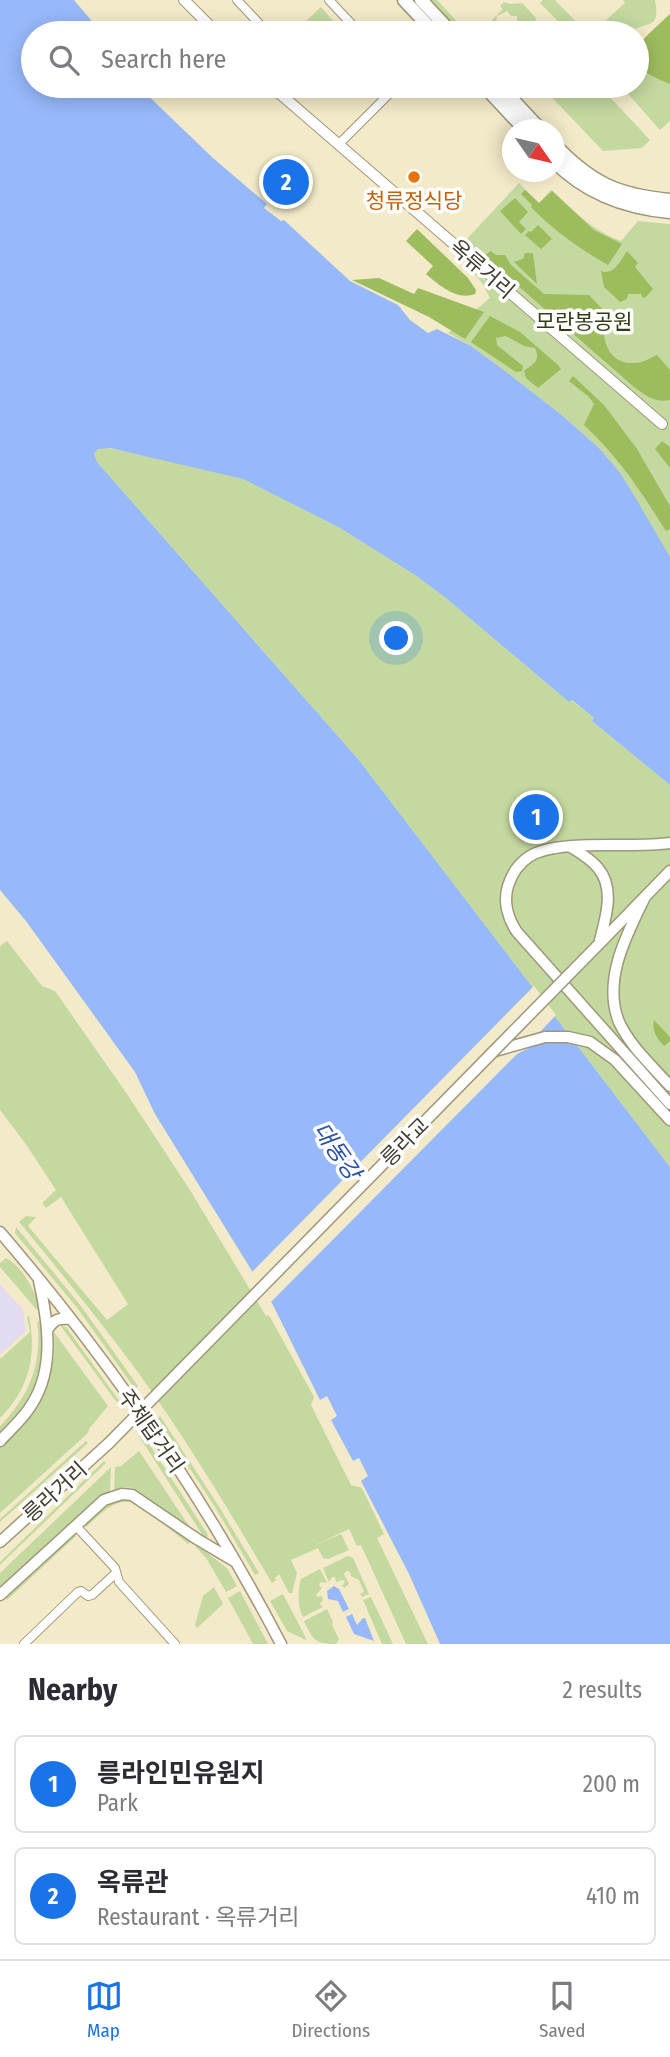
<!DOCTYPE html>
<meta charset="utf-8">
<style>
:root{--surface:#fff;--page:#f2f2f3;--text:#2b2b33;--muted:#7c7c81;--line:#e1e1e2;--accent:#1a73e8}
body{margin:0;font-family:"Fira Sans Condensed","Noto Sans KR",sans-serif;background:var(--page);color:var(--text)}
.compass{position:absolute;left:502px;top:119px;width:63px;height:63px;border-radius:50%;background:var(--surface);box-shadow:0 4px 18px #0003;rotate:124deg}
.you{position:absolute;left:397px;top:639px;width:24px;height:24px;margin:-18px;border:5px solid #fff;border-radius:50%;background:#1a73e8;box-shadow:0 0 0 10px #1a73e833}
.badge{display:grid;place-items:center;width:46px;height:46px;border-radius:50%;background:var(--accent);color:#fff;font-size:23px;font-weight:700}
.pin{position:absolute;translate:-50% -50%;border:4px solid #fff;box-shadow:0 2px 7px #0006}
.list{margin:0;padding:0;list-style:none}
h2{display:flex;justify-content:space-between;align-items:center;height:91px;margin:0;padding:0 28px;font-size:30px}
h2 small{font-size:23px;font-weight:400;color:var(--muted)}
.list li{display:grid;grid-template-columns:46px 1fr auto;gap:21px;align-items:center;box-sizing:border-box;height:98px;margin:0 14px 14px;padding:0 14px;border:2px solid var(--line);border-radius:10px}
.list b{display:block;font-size:26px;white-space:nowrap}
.list p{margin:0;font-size:23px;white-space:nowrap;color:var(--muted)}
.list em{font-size:23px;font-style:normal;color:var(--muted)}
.icon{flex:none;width:38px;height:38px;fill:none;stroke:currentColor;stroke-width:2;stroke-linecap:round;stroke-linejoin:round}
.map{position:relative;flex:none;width:670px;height:1644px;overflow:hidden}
.search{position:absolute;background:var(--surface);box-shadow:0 4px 18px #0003;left:21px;right:21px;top:21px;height:77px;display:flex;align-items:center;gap:18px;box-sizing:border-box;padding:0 24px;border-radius:38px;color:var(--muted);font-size:26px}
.sheet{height:315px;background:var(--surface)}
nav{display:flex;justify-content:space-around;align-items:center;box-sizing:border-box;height:98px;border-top:2px solid var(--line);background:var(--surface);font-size:19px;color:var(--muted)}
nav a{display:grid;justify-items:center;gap:4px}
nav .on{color:var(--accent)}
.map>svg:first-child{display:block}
.commercial{fill:#e3dbf0}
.green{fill:#c4d9a0}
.forest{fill:#9dbc5e}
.water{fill:#97b8fa}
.pier{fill:#f3eac9}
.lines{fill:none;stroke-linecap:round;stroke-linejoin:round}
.minor-casing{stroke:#9f9779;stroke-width:10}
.tertiary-casing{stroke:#9f9779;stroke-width:12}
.secondary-casing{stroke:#9f9779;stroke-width:13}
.primary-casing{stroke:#9f9779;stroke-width:15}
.minor{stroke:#fff;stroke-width:8}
.tertiary{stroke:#fff;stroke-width:10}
.secondary{stroke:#fff;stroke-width:10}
.primary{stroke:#fff;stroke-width:12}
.secondary-bridge-casing{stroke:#9f9779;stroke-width:13;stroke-linecap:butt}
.secondary-bridge{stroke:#fff;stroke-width:10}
.food-dot{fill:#e8710a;stroke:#fff;stroke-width:2.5}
.labels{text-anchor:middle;stroke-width:7;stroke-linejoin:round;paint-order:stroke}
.food-label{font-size:21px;fill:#c56008;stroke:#fff}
.street-label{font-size:21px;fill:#3e3b2e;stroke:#fff}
.park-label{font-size:21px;fill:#303c15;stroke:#fff}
.water-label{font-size:23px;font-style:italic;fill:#274fad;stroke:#fff}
</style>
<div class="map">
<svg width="670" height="1644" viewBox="0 0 670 1644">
<rect width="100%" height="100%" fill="#f3eac9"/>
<!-- commercial -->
<path class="commercial" d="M0 1284 23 1310 26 1331 0 1355Z"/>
<!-- green -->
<path class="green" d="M430 0H437L463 28 460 32Z
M543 0H555L587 33H570L540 3Z
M623 0H655C661 33 645 19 631 33H592L625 3Z
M504 2 511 4 522 3 536 18 534 33H517V16H511L507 11 497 16 495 33 486 26 503 9 500 6Z
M321 7 337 25 328 33H293Z
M637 59C641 75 656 78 670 84V121L660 130 621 86H637Z
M541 86H582C588 95 597 96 607 94L650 140 642 148 603 151Z
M519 183 539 203 551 190 553 191C574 211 593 231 621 241L638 221 670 224V557L599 448 563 416 505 371 471 346 448 333 490 298 482 283 467 265 498 291 508 279 465 241Z
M103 447 199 467 243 479 340 528 418 577 447 599 569 702 571 700 594 718 592 721 670 785V1167L358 759 97 462 94 454 98 449Z
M7 941 42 986 55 991 127 1094 190 1190 266 1316 268 1315 270 1317 314 1397 311 1405 351 1485 362 1488 384 1534 377 1538 428 1644H406L361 1545 357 1546 349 1529 311 1547 341 1534 349 1550 328 1559 323 1558 318 1548 291 1560 297 1573 292 1593H289L279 1574 275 1578 276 1580 272 1583C230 1512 188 1442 140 1375 102 1323 62 1274 21 1224L19 1222 26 1216 36 1217 28 1226 107 1320 128 1304 61 1197 46 1208 42 1203 56 1190 25 1143 0 1110V946Z
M16 1227 81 1306 138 1386 135 1389 78 1309 15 1233Z
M6 1258C24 1268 36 1293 41 1312L37 1310 0 1267V1263Z
M29 1316C37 1356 29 1389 0 1418V1359L30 1332 27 1317Z
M37 1321 42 1323C47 1371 34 1399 0 1432V1426C29 1396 43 1363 37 1321Z
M60 1325 66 1327 120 1402 118 1404Z
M54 1332 108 1406 89 1429 88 1433 0 1513V1447C33 1415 58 1380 54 1332Z
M160 1416 218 1505 259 1573 255 1575 215 1507 157 1419Z
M142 1433 208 1535 207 1538 205 1539 139 1436Z
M86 1441 88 1443 0 1522V1519Z
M139 1451 191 1529 133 1488 124 1487 114 1490 115 1467 121 1466Z
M104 1461 106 1463 0 1565V1562Z
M111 1467 110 1491 93 1503 0 1588V1573Z
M130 1498 191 1541 188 1544C177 1535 141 1504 129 1502 113 1499 97 1518 86 1527V1523C99 1510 111 1500 130 1498Z
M74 1534 76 1536 7 1600 6 1598Z
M197 1545 227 1568 237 1586 226 1592 206 1558 196 1547Z
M348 1556 353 1558 369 1594 362 1597 360 1594 364 1592 359 1580 351 1576 350 1572 346 1571 344 1574 349 1584 344 1588 342 1586 345 1582 343 1580 336 1582 335 1577H332L329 1582 323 1568Z
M320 1569 327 1583 320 1582 319 1585 322 1588 316 1595 318 1597 322 1596 323 1600 320 1604 323 1607 303 1617C297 1607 298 1590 301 1579Z
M214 1587 223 1604 197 1628 195 1625 203 1596Z
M240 1591 268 1644H253L228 1598Z
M283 1594 306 1638V1640L287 1631 270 1601Z
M371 1597 393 1644H382L363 1600Z
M327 1609 333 1622 332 1625 339 1639 336 1644C315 1644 313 1640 304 1621Z"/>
<!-- forest -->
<path class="forest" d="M670 14V84C611 62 639 43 670 14Z
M525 190 539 203 552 191 594 230 622 244 608 265C580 249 554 231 531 207L532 205 521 194Z
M515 198 528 212 519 222 526 229 521 234 500 211Z
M538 225 552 239 541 249 525 235 529 231 531 232Z
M417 229 468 278 476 290 475 294C457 301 439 285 426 274L433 266 406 241Z
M491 251 496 255H505L511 265 544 294 589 295 607 314C599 336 607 365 635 363 643 363 650 358 657 355L670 370V400C655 403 646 396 634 387L484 256Z
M627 251 638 263 635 267 653 289 645 298 642 297 641 294H628L627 299 620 302 604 287 601 271C614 276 620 261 627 251Z
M525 253H533L537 284 514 262 523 259Z
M379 278 414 294 418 288 484 312 465 339 429 317 352 280Z
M490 316 520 332 558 365 561 369 538 388 526 378 524 371C533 364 541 361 535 348L524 346 506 336 496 338 497 345 523 366 522 371 516 372 471 342Z
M573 376 604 405 637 449 670 506V529L666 531C642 493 618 456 584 425L594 404 589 397 569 381Z
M662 441 670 447V468L655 449Z
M654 1020 670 1037V1041L664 1046C656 1037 652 1031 654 1020Z"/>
<!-- water -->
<path class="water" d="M0 0H74L102 33H33V86H138L213 158 267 204 264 208 281 221 284 220 350 281 398 305 410 320 428 333 437 329 471 346 505 371 563 416 599 448 620 473 635 497 670 557V785L592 721 594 718 572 700 569 702 447 599 418 577 340 528 243 479 110 448 98 449 94 454 97 462 358 759 670 1167V1644H440L409 1574 361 1481 368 1476 359 1458 353 1461 331 1420 337 1416 327 1396 320 1400 273 1305 155 1114 135 1072 26 921 0 890Z
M334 1586 339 1589 349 1609 343 1612 338 1601 328 1599 327 1591Z
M352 1614 357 1625 363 1618H365L374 1641 354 1634 346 1617Z"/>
<!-- pier -->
<path class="pier" d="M534 986 556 1015 540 1032H569L579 1044 555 1042 544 1043 531 1047 517 1054 268 1305 250 1274Z"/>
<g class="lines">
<defs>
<path id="minor" d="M237 0 268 33
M329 0 360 33
M432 86 436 90
M339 144 397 86
M76 1526 115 1568 119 1582 175 1644
M24 1644 78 1592 81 1591 88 1596 92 1595 116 1573"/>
<path id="tertiary" d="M184 0 217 33
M271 86 662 424"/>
<path id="secondary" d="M670 843C633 849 560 838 530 856 519 863 512 873 508 886 503 902 508 919 517 932L670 1104
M571 847C580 853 591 859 598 868 616 889 605 920 599 944
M645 897C627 934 602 980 619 1022 630 1046 653 1067 670 1086
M601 942 670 871
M495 1051 545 1037H568L590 1042 615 1060 670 1120
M0 1232C108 1358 204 1496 281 1644
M48 1329C54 1319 59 1318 71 1319
M0 1441C11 1429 24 1418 32 1404 55 1368 48 1321 39 1281
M0 1542 109 1443
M0 1595 104 1500 122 1494 132 1495 197 1539 234 1561"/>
<path id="primary" d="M404 0 435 33
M421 0 452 33
M484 86 525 130
M500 86 541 130
M554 144C591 183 617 195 670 200
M554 161C585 193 626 208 670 212"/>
</defs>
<!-- minor casing -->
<use href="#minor" class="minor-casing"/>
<!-- tertiary casing -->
<use href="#tertiary" class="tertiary-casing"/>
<!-- secondary casing -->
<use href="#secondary" class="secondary-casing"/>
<!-- primary casing -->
<use href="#primary" class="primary-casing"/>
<!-- minor -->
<use href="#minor" class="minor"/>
<!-- tertiary -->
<use href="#tertiary" class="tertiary"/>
<!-- secondary -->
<use href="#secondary" class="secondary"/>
<!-- primary -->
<use href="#primary" class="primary"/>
<defs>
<path id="secondary-bridge" d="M109 1443 599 944"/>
</defs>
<!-- secondary-bridge casing -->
<use href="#secondary-bridge" class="secondary-bridge-casing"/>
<!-- secondary-bridge -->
<use href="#secondary-bridge" class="secondary-bridge"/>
</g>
<!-- markers -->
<circle class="food-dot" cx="414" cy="177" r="7"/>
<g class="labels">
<!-- food labels -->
<g class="food-label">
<text x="414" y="208">청류정식당</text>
</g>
<!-- street labels -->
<g class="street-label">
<text transform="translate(482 269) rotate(41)" y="7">옥류거리</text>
<text transform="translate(405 1142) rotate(-45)" y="7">릉라교</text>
<text transform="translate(151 1431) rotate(55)" y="7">주체탑거리</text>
<text transform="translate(55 1492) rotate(-42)" y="7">릉라거리</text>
</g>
<!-- park labels -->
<g class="park-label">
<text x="584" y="329">모란봉공원</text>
</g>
<!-- water labels -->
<g class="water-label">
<text transform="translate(337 1151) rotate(55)" y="8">대동강</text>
</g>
</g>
</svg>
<svg class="compass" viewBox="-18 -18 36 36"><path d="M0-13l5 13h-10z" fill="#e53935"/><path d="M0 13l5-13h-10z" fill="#7c7c81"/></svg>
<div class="you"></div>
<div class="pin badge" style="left:536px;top:817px">1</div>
<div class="pin badge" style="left:286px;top:182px">2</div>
<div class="search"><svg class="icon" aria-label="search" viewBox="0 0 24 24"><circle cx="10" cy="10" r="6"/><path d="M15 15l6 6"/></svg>Search here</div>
</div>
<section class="sheet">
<h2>Nearby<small>2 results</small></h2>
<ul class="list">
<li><span class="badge">1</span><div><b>릉라인민유원지</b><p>Park</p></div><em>200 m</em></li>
<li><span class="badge">2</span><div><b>옥류관</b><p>Restaurant · 옥류거리</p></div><em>410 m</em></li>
</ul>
</section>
<nav>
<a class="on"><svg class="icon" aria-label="map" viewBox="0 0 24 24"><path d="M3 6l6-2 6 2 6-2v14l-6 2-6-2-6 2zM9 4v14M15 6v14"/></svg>Map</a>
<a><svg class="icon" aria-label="directions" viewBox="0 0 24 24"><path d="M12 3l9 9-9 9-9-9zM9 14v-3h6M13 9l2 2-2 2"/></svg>Directions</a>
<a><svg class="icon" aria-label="saved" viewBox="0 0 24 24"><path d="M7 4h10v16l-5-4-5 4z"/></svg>Saved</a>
</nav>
